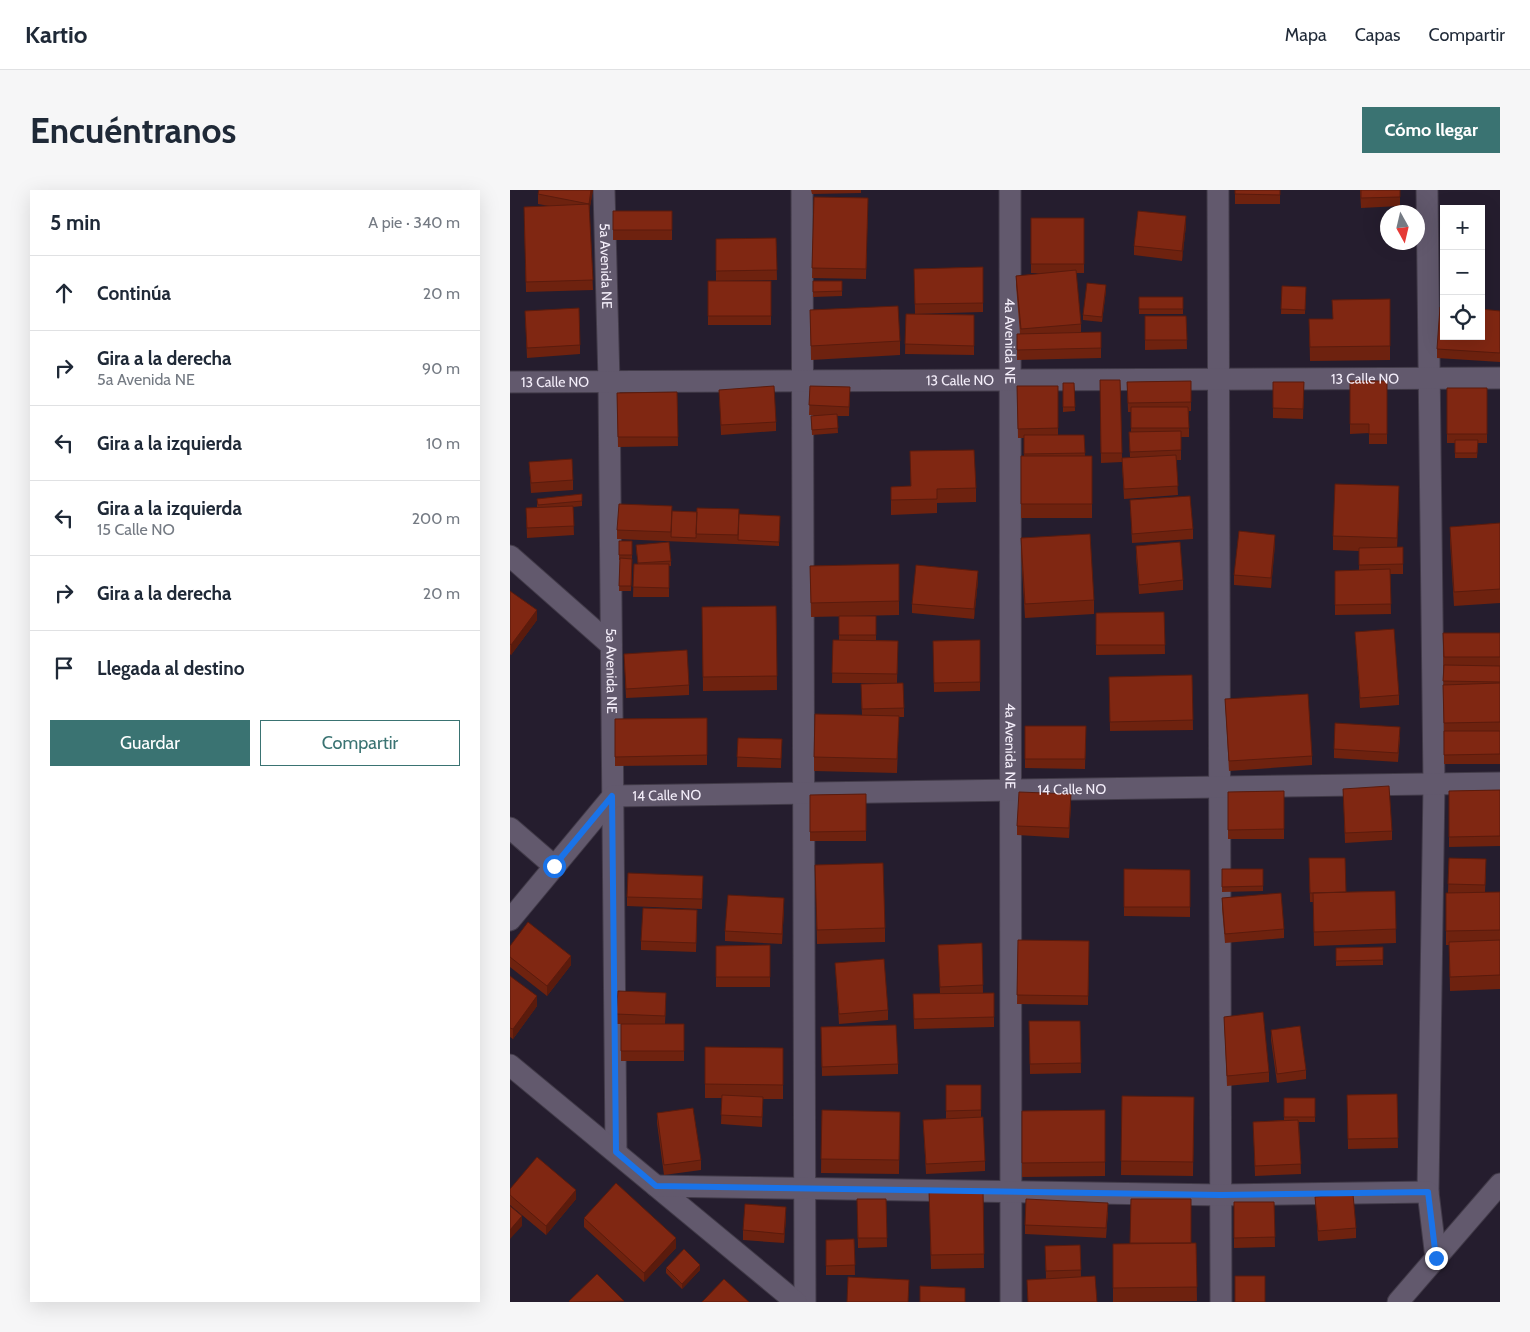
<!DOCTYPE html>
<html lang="es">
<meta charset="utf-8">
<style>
:root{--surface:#fff;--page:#f6f6f7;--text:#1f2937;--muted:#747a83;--line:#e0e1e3;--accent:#3a7372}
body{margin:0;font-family:Cabin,sans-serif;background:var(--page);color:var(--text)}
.controls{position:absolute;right:15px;top:15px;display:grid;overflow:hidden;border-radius:0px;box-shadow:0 5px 20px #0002}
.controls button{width:45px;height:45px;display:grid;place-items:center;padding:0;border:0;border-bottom:1px solid var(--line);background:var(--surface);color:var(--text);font:25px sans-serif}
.compass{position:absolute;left:870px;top:15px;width:45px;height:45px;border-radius:50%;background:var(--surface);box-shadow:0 5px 20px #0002;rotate:172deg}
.stop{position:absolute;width:15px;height:15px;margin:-11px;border:4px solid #1a73e8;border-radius:50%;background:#fff}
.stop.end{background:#1a73e8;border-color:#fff;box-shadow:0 1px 5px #0008}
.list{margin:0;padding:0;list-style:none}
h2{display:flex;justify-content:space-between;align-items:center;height:65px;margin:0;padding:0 20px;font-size:21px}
h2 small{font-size:16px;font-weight:400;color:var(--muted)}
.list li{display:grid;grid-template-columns:32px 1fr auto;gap:15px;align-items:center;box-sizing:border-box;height:75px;padding:0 20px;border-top:1px solid var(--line)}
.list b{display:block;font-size:19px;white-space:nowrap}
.list p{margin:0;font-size:16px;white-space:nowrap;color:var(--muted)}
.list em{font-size:16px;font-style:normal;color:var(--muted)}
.actions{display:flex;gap:10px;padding:15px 20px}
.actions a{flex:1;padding:11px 0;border:1px solid var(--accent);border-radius:0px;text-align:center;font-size:18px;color:var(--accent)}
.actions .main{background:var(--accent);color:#fff}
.icon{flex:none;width:28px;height:28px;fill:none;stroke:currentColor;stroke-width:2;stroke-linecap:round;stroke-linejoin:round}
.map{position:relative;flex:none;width:990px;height:1112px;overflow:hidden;border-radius:0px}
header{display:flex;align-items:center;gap:30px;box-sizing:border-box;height:70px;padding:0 25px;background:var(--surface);border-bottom:1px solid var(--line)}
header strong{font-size:24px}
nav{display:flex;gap:28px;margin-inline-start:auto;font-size:18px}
.intro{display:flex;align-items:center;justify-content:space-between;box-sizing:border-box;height:120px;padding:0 30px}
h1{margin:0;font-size:35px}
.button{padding:12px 22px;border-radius:0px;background:var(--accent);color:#fff;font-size:18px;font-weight:700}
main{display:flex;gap:30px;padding:0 30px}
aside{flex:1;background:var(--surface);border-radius:0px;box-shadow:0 5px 20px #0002}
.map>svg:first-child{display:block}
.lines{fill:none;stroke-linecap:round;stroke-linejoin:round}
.street-casing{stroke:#413a48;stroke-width:23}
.street{stroke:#62596d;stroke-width:21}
.wall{fill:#6e220f}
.shaded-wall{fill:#5a1b0d}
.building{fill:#802712;stroke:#5a1b0d}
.route{stroke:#1a73e8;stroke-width:6}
.labels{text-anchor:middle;stroke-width:4;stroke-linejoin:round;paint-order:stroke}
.street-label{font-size:14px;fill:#f4eefa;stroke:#0c0910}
</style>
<header>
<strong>Kartio</strong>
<nav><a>Mapa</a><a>Capas</a><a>Compartir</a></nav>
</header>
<div class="intro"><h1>Encuéntranos</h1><a class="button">Cómo llegar</a></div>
<main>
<aside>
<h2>5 min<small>A pie · 340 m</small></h2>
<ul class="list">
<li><svg class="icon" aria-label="ahead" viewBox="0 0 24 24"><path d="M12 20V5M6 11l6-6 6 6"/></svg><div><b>Continúa</b></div><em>20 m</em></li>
<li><svg class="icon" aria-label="right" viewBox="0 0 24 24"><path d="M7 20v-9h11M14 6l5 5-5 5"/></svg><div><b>Gira a la derecha</b><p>5a Avenida NE</p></div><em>90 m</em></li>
<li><svg class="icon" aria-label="left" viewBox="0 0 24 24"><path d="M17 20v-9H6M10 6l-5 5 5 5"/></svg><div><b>Gira a la izquierda</b></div><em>10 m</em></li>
<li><svg class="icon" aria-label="left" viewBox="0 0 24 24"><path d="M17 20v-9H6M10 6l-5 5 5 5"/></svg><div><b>Gira a la izquierda</b><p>15 Calle NO</p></div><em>200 m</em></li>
<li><svg class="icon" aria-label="right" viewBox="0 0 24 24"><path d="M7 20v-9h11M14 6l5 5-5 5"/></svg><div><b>Gira a la derecha</b></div><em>20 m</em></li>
<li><svg class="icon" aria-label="arrive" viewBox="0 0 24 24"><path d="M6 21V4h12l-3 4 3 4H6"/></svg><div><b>Llegada al destino</b></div></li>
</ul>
<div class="actions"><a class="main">Guardar</a><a>Compartir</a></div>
</aside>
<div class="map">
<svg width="990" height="1112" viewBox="0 0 990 1112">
<rect width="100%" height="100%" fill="#251d2e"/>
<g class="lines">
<defs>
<g id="street">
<path id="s1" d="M94 0 99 191 106 962"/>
<path d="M292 0 295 1112"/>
<path id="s2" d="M500 0 501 1112"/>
<path d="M708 0 711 1112"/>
<path d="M917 0 924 594 918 1002 926 1068"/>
<path id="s3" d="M0 192 990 188"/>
<path d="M0 366 101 455"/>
<path d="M0 638 44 676"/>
<path id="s4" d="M0 730 103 606 990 593"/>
<path d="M0 875 286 1112"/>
<path d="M146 996 711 1005 918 1002"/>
<path d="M888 1112 990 994"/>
</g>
</defs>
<!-- street casing -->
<use href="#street" class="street-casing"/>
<!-- street -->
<use href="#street" class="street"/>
</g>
<!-- wall -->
<path class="wall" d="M83 0 79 21 83 100 16 102 14 27 39 16 28 14V4Z
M301 0H351V3L302 4Z
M725 0H770V14H725Z
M850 0H890V16L851 18Z
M304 7 358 8 356 89 302 88Z
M103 21H162V50H103Z
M521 28H574V83H566L571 134V142H591V168L507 170V144H510L506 95V86L535 83H521Z
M676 35 672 71 624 65V56Z
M266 48 267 90 206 91V49Z
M473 77V122L405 124 404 79Z
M198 91H261V135H198Z
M303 91H332V106L303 107Z
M772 96 796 97 795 124H771Z
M596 100 592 132 573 130V125Z
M971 102 972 119 990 121V172L927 168V159L971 146Z
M629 107H673V124H629Z
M880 109V170L800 171 799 129H822Z
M300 120 390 151V165L301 170Z
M15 121 70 155V164L17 168Z
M396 124 464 125V165L395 164Z
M635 126H676L677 159 635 160Z
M590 190H610L612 268H620L619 242H621V222H618L617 192 681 191V221H679V247H671V270H666L668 305 614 309 612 272 591 273Z
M840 191H877V254H859V243L840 244Z
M763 192H794L793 229 763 228Z
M553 193H564L565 221 553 222Z
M300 196 340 197 339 226H327L328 243 302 245 301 226 310 225H299Z
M507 196H548V245H574L575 266H582V328H511V266H514V248H508Z
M937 198H977V253H968L967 268H945V253H937Z
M209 200 266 232V241L211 245Z
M167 202 168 256 108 257 107 203Z
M400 261 466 298V312L427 313V323L381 325V297L401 296Z
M19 272 63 290V300L21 303Z
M72 304V316L63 317 64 345 17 348 16 318H27V309Z
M620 310 683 339V349L622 353Z
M889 310 887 357H893V384H880L881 424 825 425V381L849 380V361L823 360V346Z
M162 321 270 326 269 356 107 349V340Z
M990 333V413L944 416 940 351V337Z
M511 348 584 410V424L515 428 511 362Z
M109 351H122V369L121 401H109L110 370H109Z
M765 354 761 398 724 395V385Z
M626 356 673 390V400L629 404 626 366Z
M126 359 161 371V376H159V407H123L124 374H128Z
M389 374V425L301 427 300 376Z
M468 390 464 429 402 423V414Z
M0 401 27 430 1 465 0 464Z
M266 416 267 500 193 501 192 417Z
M654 422 655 464 586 465V423Z
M329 426H366V450L388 451 387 493 394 518V527H389L387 583 304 581V567L352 525 351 504 378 493H322L323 450H329Z
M845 442 889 505V515L850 518Z
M933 443H990V574H934Z
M470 450V501L424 502 423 451Z
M114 464 179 495V505L116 508Z
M682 485 683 540 600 541 599 487Z
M715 509 802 566V575L719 581Z
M197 528V575L105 576V529Z
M515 536H576L575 579 515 578Z
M890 547 888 572 824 568V559Z
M228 548 272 549 271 578 227 577Z
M833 599 882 641V650L835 653Z
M990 600V656L939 657V601Z
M774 601V649H718V602Z
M356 604V651H300V605Z
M561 614 559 648 507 645V636Z
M799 668 836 702 885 701 886 753 804 756 803 712H800Z
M939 668 976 679 975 702H990V799L940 801 939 755H936V717L938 703Z
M305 675 375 738V752L307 754Z
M614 679 680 680V727L614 726Z
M712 679H753V701L712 702Z
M193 686 192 719 117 716V707Z
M712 708 774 739V748L715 753 712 718Z
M274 718 272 754 215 751V741Z
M187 729 186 762 131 760V751Z
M508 750 579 751 578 815 507 814Z
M472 753 473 803H484V837L404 839 403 804H430L428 755Z
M260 755V797H206V756Z
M0 756 61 775 37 806 0 777Z
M873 757V775L826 776V758Z
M325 773 378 820V830L329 834Z
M0 786 27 816 3 849 0 847Z
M156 812 155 834H174V871H111V834H129H106V824Z
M714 827 759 882V892L717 896Z
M519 831H570L571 883 520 884Z
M761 840 796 880V889L767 893 761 850Z
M311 847 388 874V884L312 886Z
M195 857 273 858V909H253L252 937 211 934 212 908H195Z
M436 895H471V927L475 971V981L416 984 413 930 436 929Z
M887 904 888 958 838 959 837 905Z
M612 906 684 907 683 986 611 985Z
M774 908H805V932H789L791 984 745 986 743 932 774 930Z
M312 920 390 922 389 984 311 983Z
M595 920V986L512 987V921Z
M147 923 191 970V980L154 985 147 933Z
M0 999 66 1009 36 1045 0 1015Z
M473 1000 474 1078 421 1079 419 1001Z
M805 1007 846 1038V1048L808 1051Z
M376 1009 377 1057 348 1058 347 1019Z
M621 1009 681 1053H686L687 1111 603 1112V1054H620Z
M724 1012H764L765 1057 724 1058Z
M598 1022 596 1048 515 1044V1035Z
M276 1027 274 1053 233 1050V1040Z
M74 1028 166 1058 134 1092 74 1037Z
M344 1049 345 1085H316V1050Z
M570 1055 571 1087 587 1112H518L517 1090 536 1089 535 1056Z
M156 1078 190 1080 172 1099 156 1083Z"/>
<!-- shaded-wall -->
<path class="shaded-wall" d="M81 0H83L79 23V14Z
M676 26V35L672 71V61Z
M596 95V100L592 132V127Z
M889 296V310L887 362V348Z
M765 345V354L761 398V388Z
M468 381V390L464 429V419Z
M27 420V430L1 465V455Z
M274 708V718L272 754V744Z
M61 766V775L37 806V796Z
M27 806V816L3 849V839Z
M66 1000V1009L36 1045V1036Z
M276 1017V1027L274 1053V1044Z
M12 1026V1036L0 1049V1040Z
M166 1048V1058L134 1092V1083Z
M190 1075V1080L172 1099V1094Z"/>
<!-- building -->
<path class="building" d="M29 0H81L79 14 28 4Z
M725 0H770V5L725 4Z
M851 0H890V7L851 8Z
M304 7 358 8 356 79 302 78Z
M79 14 83 90 16 92 14 17Z
M103 21H162V40H103Z
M628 21 676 26 672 61 624 56Z
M521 28H574V74H521Z
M266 48 267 80 206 81V49Z
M473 77V113L405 114 404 79Z
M566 80 571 134 511 139 506 86Z
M198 91H261V126H198Z
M303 91H332V101L303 102Z
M577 93 596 95 592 127 573 125Z
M772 96 796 97 795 120 771 119Z
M971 102H972V118H971Z
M629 107H673V119H629Z
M880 109V156L800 157 799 129H823L822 110Z
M388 116 390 151 301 156 300 120Z
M930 117H934V146H971V119L990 121V163L927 159Z
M69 118 70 155 17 158 15 121Z
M396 124 464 125V156L395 154Z
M635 126H676L677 150H635Z
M591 142V158L507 160V144Z
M590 190H610L612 263H591Z
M681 191V212L618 213 617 192Z
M840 191H877V244H859V234H840Z
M763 192H794L793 219 763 218Z
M553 193H564L565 217H553Z
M264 196 266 232 211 235 209 200Z
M300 196 340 197 339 217 299 215Z
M507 196H548V238L508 239Z
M937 198H977V244H937Z
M167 202 168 247H108L107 203Z
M621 217H678L679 238H621Z
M327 224 328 238 302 240 301 226Z
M671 241V260L620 262 619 242Z
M514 245H574L575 263 514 264Z
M945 250H968L967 263H945Z
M464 260 466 298 427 299V309L381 310V297L401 296 400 261Z
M666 265 668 296 614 299 612 268Z
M511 266H582V314H511Z
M62 269 63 290 21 293 19 272Z
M825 294 889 296 887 348 823 346Z
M72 304V311L28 315 27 309Z
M680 306 683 339 622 344 620 310Z
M109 314 162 316 161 342 107 340Z
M63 316 64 336 17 338 16 318Z
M187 318 229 319 228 345 186 344Z
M162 321 187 322 186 348 161 347Z
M229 324 270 326 269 352 228 350Z
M990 333V399L944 402 940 337Z
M729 341 765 345 761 388 724 385Z
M580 344 584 410 515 414 511 348Z
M109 351H122V365H109Z
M159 352 161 371 128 373 126 355Z
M670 352 673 390 629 395 626 356Z
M893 357V374L849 375V358Z
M110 368 122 369 121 396H109Z
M124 374H159V398L123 397Z
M389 374V411L301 413 300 376Z
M406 375 468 381 464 419 402 414Z
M880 379 881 414 825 415V381Z
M0 401 27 420 1 455 0 454Z
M266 416 267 486 193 487 192 417Z
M654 422 655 455H586V423Z
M329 426H366V445H329Z
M884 439 889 505 850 508 845 442Z
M933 443H990V467H934Z
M323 450 388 451 387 484 322 483Z
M470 450V492L424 493 423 451Z
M177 460 179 495 116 499 114 464Z
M934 475 990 476V492L933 491Z
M682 485 683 530 600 532 599 487Z
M393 493 394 518 352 519 351 494Z
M990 493V532L934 533 933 495Z
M798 504 802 566 719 571 715 509Z
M305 524 389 526 387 569 304 567Z
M197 528V565L105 567V529Z
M825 533 890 537 888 563 824 559Z
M515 536H576L575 569H515Z
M934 541H990V564L934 565Z
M228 548 272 549 271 569 227 567Z
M879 596 882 641 835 643 833 599Z
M990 600V646L939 647V601Z
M774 601V639L718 640V602Z
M509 602 561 604 559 638 507 636Z
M356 604V641L300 642V605Z
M799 668H835L836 702 800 703Z
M939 668 976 669 975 695 938 694Z
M373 673 375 738 307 740 305 675Z
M614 679 680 680V717H614Z
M712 679H753V696L712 697Z
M118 683 193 686 192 709 117 707Z
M885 701 886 739 804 742 803 703Z
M990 702V740L936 741V703Z
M771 703 774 739 715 744 712 708Z
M218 705 274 708 272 744 215 741Z
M133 718 187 720 186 753 131 751Z
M18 732 61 766 37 796 0 767V756Z
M508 750 579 751 578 806 507 805Z
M990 750V785L940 787 939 752Z
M472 753 473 795 430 797 428 755Z
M260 755V787H206V756Z
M873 757V770L826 771V758Z
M374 769 378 820 329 824 325 773Z
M0 786 27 806 3 839 0 838Z
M108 801 156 803 155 826 106 824Z
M484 803V827L404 829 403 804Z
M753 822 759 882 717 886 714 827Z
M519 831H570L571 873 520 874Z
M111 834H174V861H111Z
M386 835 388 874 312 877 311 837Z
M790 836 796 880 767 884 761 840Z
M195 857 273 858V895L195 894Z
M436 895H471V920L436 921Z
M887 904 888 948 838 949 837 905Z
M212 905 253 907 252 927 211 925Z
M612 906 684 907 683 972 611 971Z
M774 908H805V927H774Z
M183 918 191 970 154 975 147 923Z
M312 920 390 922 389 970 311 969Z
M595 920V972L512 973V921Z
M473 927 475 971 416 974 413 930Z
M788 930 791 974 745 976 743 932Z
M27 967 66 1000 36 1036 0 1005V999Z
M106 993 166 1048 134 1083 74 1028Z
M473 1000 474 1064 421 1065 419 1001Z
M843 1004 846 1038 808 1041 805 1007Z
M347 1009H376L377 1048H348Z
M516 1009 598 1013 596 1038 515 1035Z
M621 1009H681V1053H620Z
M724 1012H764L765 1047 724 1048Z
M235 1014 276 1017 274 1044 233 1040Z
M0 1016 12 1026 0 1040Z
M344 1049 345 1075 316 1076V1050Z
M686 1053 687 1097 603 1098V1054Z
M570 1055 571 1080 536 1081 535 1056Z
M174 1059 190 1075 172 1094 156 1078Z
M87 1084 114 1111 60 1112 59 1111Z
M585 1086 587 1112H518L517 1090Z
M725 1086H755V1112H725Z
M338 1087 399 1090 398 1112H337Z
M214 1089 239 1112H192Z
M410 1096 455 1098V1112H410Z"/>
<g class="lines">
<!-- route -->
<path class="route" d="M44 676 102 606 106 962 146 996 711 1005 918 1002 926 1068"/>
</g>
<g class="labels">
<!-- street labels -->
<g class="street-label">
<text dy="5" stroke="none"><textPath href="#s1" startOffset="76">5a Avenida NE</textPath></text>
<text dy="5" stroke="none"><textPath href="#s2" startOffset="151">4a Avenida NE</textPath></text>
<text dy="5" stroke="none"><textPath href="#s3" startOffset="855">13 Calle NO</textPath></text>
<text dy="5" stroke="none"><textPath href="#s3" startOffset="450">13 Calle NO</textPath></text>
<text dy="5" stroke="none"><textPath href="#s3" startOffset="45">13 Calle NO</textPath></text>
<text dy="5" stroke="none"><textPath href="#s1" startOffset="481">5a Avenida NE</textPath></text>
<text dy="5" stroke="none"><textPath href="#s2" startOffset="556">4a Avenida NE</textPath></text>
<text dy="5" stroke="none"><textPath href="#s4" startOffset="620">14 Calle NO</textPath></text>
<text dy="5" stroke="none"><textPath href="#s4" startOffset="215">14 Calle NO</textPath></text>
</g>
</g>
</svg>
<div class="controls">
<button>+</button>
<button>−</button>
<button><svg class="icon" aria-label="locate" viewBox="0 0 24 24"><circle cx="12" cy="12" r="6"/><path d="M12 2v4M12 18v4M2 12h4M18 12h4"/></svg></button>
</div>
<svg class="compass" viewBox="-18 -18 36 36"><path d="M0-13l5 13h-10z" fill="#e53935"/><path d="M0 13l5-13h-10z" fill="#747a83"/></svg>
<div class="stop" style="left:44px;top:676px"></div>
<div class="stop end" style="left:926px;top:1068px"></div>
</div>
</main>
